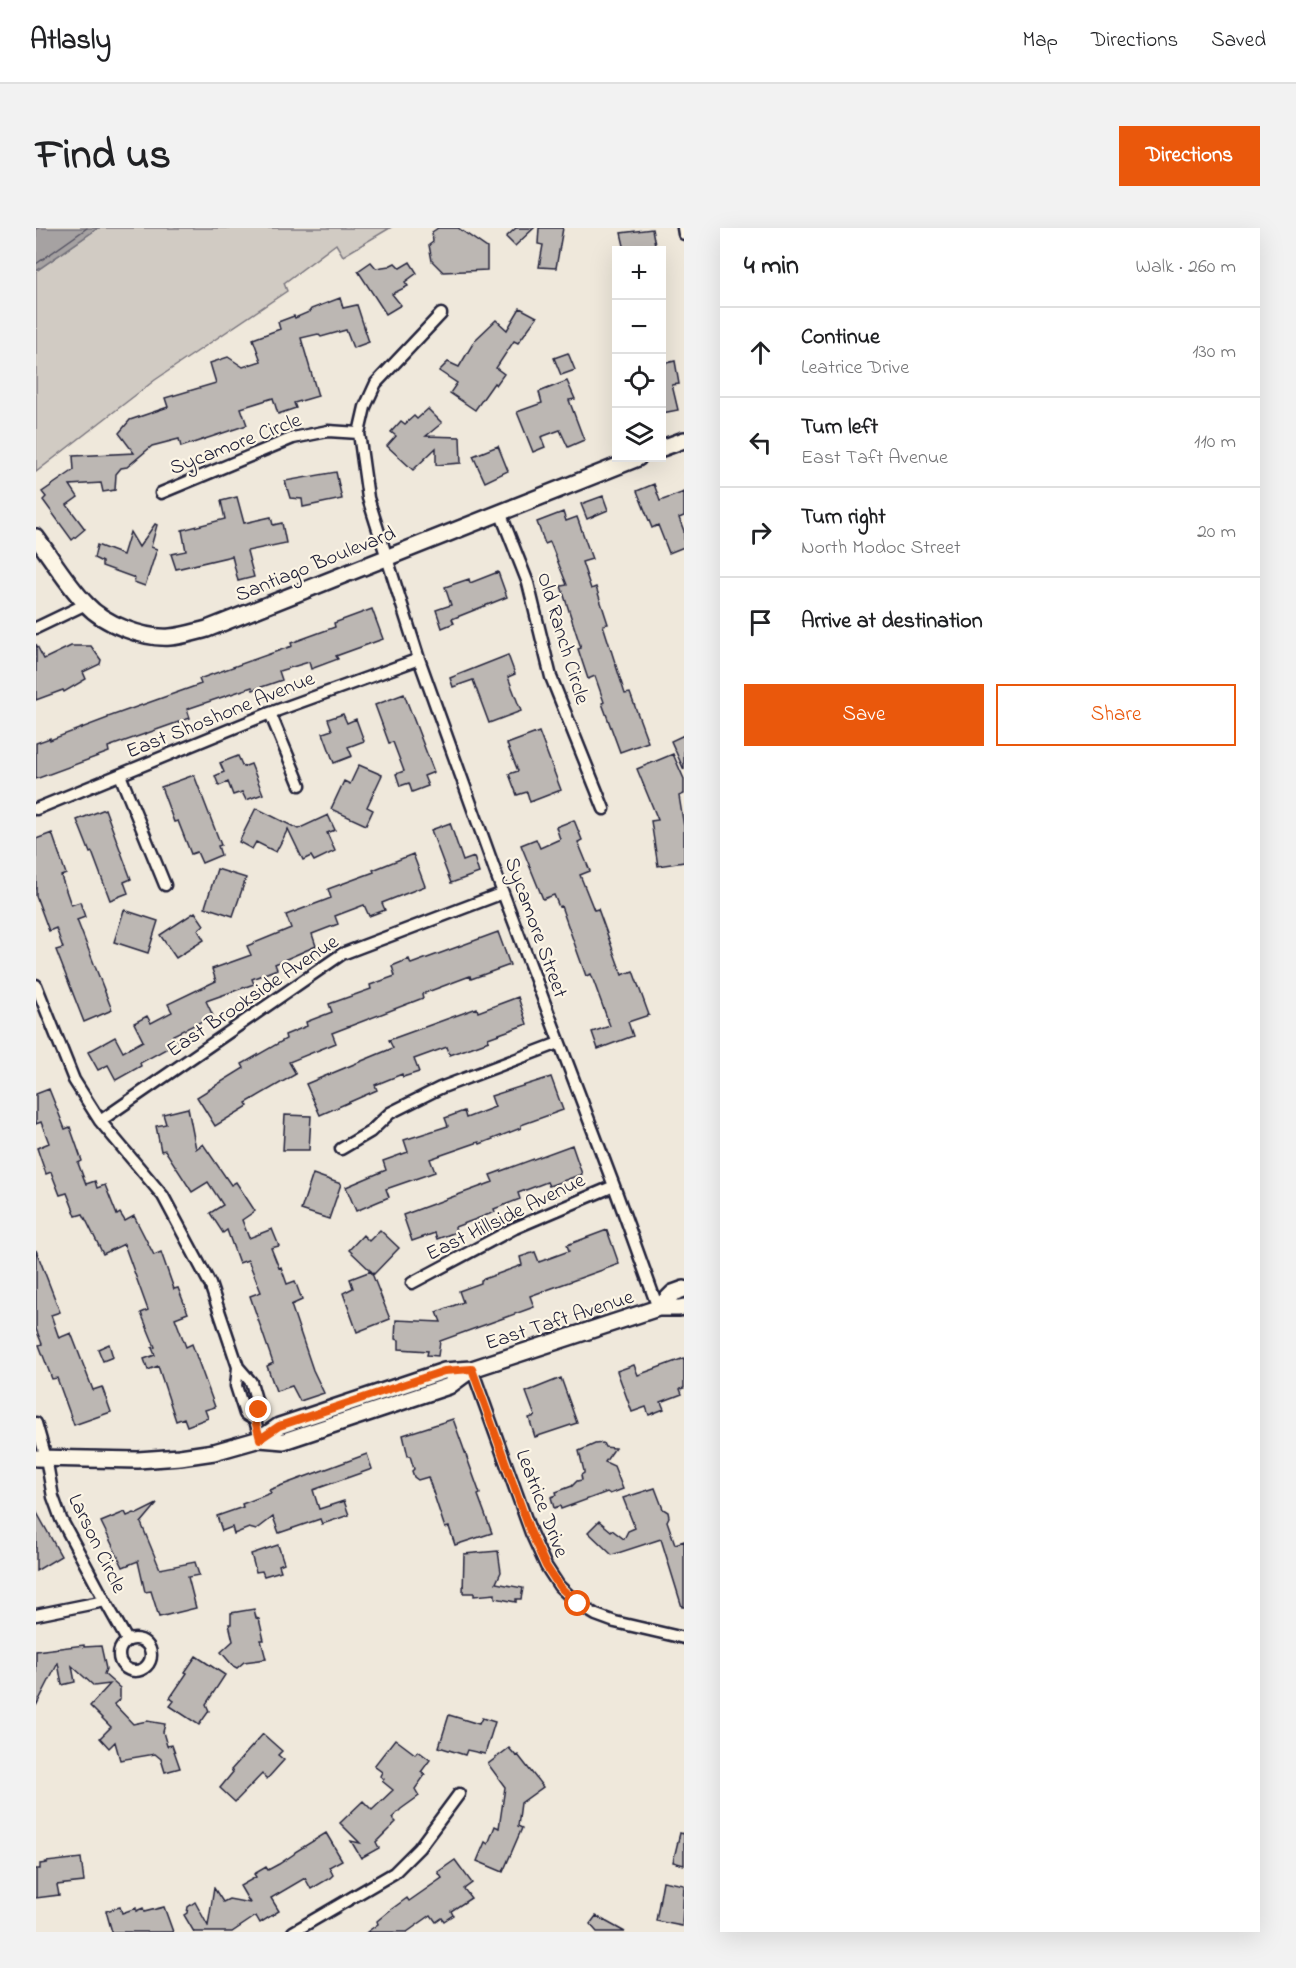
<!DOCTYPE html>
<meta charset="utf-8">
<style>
:root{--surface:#fff;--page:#f2f2f2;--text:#202124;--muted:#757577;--line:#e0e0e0;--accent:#ea580c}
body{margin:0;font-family:"Indie Flower",sans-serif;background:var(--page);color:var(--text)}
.controls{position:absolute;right:18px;top:18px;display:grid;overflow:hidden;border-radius:0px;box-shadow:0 6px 24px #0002}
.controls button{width:54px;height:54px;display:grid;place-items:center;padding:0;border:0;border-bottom:2px solid var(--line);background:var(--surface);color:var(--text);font:30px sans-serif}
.stop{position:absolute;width:18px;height:18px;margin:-14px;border:4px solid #ea580c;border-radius:50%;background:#fff}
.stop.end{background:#ea580c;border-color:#fff;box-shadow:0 2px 6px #0008}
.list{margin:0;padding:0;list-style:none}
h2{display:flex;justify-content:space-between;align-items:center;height:78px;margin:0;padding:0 24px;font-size:26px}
h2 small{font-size:20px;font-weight:400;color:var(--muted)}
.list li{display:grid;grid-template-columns:39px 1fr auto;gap:18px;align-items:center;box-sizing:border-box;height:90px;padding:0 24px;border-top:2px solid var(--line)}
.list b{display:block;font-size:22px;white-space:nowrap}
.list p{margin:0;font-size:20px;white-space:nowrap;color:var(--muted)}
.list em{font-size:20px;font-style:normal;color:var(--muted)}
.actions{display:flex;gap:12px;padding:18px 24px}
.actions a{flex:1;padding:14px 0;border:2px solid var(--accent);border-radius:0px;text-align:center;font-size:21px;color:var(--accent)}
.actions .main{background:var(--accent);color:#fff}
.icon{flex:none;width:33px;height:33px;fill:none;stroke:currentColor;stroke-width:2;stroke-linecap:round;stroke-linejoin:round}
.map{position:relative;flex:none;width:648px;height:1704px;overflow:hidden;border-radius:0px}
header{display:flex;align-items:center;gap:36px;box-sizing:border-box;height:84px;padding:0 30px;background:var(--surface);border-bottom:2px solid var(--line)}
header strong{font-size:28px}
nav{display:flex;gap:33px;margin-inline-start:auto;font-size:21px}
.intro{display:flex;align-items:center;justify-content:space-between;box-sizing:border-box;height:144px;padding:0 36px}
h1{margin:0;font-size:42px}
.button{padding:15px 27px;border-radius:0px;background:var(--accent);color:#fff;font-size:21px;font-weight:700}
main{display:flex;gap:36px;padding:0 36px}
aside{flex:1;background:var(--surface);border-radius:0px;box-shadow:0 6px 24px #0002}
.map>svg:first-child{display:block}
.grass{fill:#d1cbc3;stroke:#7a767f;stroke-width:1.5}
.water{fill:#a6a2a2;stroke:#716f79;stroke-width:1.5}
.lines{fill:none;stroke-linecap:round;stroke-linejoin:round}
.shore{stroke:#575564;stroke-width:1.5}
.building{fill:#bcb7b3;stroke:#22223b;stroke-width:1.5}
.street-casing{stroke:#22223b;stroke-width:15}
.secondary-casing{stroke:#22223b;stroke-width:20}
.street{stroke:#fcf5e5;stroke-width:10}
.secondary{stroke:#fcf5e5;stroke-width:15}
.route{stroke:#ea580c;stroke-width:8}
.labels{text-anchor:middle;stroke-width:4.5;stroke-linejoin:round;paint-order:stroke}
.street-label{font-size:21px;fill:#22223b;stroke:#fcf5e5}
</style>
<header>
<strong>Atlasly</strong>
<nav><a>Map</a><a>Directions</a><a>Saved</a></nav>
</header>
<div class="intro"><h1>Find us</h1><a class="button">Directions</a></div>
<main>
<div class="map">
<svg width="648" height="1704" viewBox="0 0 648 1704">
<rect width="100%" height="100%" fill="#efe8db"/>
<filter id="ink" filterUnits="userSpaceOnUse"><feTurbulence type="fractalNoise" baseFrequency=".0167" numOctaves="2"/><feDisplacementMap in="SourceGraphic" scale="12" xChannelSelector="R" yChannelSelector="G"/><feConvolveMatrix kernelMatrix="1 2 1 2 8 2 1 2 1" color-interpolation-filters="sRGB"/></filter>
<g filter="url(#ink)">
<!-- grass -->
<path class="grass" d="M62 0H354L307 28 300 16 248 55 251 63 119 152 0 244V43Z"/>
<!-- water -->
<path class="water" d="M0 0H62L0 43Z"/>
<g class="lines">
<!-- shore -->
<path class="shore" d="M0 36 51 0"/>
</g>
<!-- building -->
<path class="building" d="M402 0H422L451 20V42L407 44 396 33 393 17 397 14 396 4Z
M480 0H498L479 18 470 9Z
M503 0H527L520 40 503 39 507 17 502 16Z
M616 1 620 22H589L585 5Z
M335 34 340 40 353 38 359 35 364 40 374 34 381 45 369 54 372 58 356 66 365 77 350 86 322 43Z
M304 70 307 80 321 77 333 114 317 120 310 102 285 109 282 106 265 110 282 168 258 175 260 180 242 186 237 170 205 180 211 197 145 219 143 211 116 218 91 239 85 240 80 246 79 262 67 264 65 255 34 257 42 269 31 277 49 301 36 312 7 272 10 269 6 264 38 242 37 228 98 225 83 205 94 192 132 179 129 170 180 155 174 135 192 129 207 139 225 133 217 111 244 101 242 94 258 88 259 90 273 84 275 81Z
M484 80 501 89 482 115 478 113 460 140 468 146 460 157 458 155 439 182 414 165 421 155 403 143 412 134 423 139 439 112 460 92 471 102Z
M532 125 539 142 525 147 518 130Z
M639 133 643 156 636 157 642 182 626 185V136Z
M531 153 539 171 533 172 548 212 532 219 524 202 505 209 509 219 497 224 481 184 506 175 503 164Z
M392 181 406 195 390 208 424 209 425 235 400 237V220L377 242 351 218 360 208 355 204 365 193 369 196 378 188 381 191Z
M462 218 472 243 449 254 437 228Z
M300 244 306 271 267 279 266 271 254 270 249 253Z
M618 256 624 273 648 264V288L643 290 648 303V319L633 325 622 297 616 300 601 263Z
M567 268 572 282 551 291 545 276Z
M201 269 208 295 235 289 237 297 246 295 250 315 211 323 218 349 202 353 196 328 140 341 135 326 150 323 146 302 189 291 185 273Z
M527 284 530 293 541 289 556 331 546 334 555 361 560 359 572 396 567 397 589 466 594 465 612 514 584 524 566 475 568 474 559 448 552 451 542 421 545 420 525 358 531 357 514 314 509 316 501 294Z
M119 296 121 297 115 319 121 321 109 358 98 354 99 350 66 338V334L58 330 61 317 87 327 94 304 103 319Z
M462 344 471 369 416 391 418 395 406 400 400 382 415 377 409 359 433 351 434 355Z
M336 381 347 411 300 428 302 431 275 441 273 434 243 443 246 452 217 462 216 459 151 481 154 490 72 519 73 524 0 551V515L14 510V512L72 490V489L165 456 163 451 256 418 255 415 299 399 298 395Z
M0 416 8 431 35 418H55L65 432 64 436 47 444 50 451 28 464 27 462 0 472Z
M472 427 479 446 472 449 485 483 453 495 437 452 417 459 414 450Z
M368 466 398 544 388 548 392 558 376 564 373 555 364 558 360 546 368 543 357 514 353 515 339 477Z
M307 486 311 495 320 491 328 513 312 519 316 528 298 535 287 505 296 502 292 491Z
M503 504 525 562 494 574 491 564 481 567 473 546 482 543 471 516Z
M648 507V542L635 513Z
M637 526 648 551V566L643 568 648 599V634L622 638 615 593 622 592 601 541Z
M202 528 207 539 215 536 227 566 210 572 206 564 197 567 192 554 183 558 179 548 188 544 184 535Z
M323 537 346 547 331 579 337 582 330 597 295 581 308 553 314 556Z
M158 547 185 617 182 618 185 627 166 635 161 624 155 626 142 593 138 594 125 559Z
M220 580 262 601 292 587 299 602 291 605 299 623 278 633 275 628 267 632 252 601 240 624 220 614 216 621 203 614Z
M69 581 95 651 88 654 92 665 74 672 56 624 54 625 41 592Z
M538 592 546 612 542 614 554 643 544 647 558 682 562 681 586 747 597 743 613 787 592 794 597 808 562 821 556 804 574 798 555 746 550 748 525 678 523 679 518 667 507 671 485 617 500 611 504 620 524 611 520 599Z
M414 595 427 633 438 629 443 645 415 655 395 602Z
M16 605 30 646 25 648 35 677 44 674 49 689 41 692 76 782 48 794 20 722 27 720 20 700 13 703 0 668V611Z
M377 626 389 658 346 675 349 682 333 688 328 677 299 688 302 696 276 706 280 718 239 736 241 741 216 751 218 756 170 773 177 788 137 807 141 815 104 835 105 838 80 852 72 837 62 842 52 824 79 809 87 824 107 813 98 795 111 788 115 795 136 784 132 776 180 753 176 741 215 727 211 718 255 700 250 687 295 670 292 661 338 644 337 642Z
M181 641 210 650 197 688 169 679Z
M88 682 122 693 112 725 78 714Z
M159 684 168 697 162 702 168 712 140 730 124 707Z
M462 704 474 737 435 751 434 748 386 766 387 770 296 805 300 815 253 834 260 846 210 875 212 878 179 898 161 869 208 840 206 836 250 811 249 807 271 798 270 794 296 784 293 776 335 761 334 757 359 748 356 738 373 731 375 736Z
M482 769 491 796 452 810 453 813 414 827 411 819 378 831 383 844 367 849 366 846 339 857 341 862 284 887 270 856 357 820 353 812 441 780 442 784Z
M515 849 527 882 485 897V900L444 916 443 914 394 931 399 944 350 961 353 969 320 983 310 959 350 942 347 933 372 924 368 912 412 898 409 890 428 883 430 890 459 879 455 868Z
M13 861 29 901 34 899 46 933 42 935 50 956 59 953 61 960 69 957 81 987 84 985 89 993 98 988 118 1027 125 1024 138 1061 142 1060 152 1085 139 1090 150 1119 156 1116 179 1179 169 1182 172 1190 151 1198 148 1190 140 1193 122 1138 112 1142 108 1131 119 1127 116 1120 119 1119 105 1085 112 1082 88 1016 67 1026 47 986 40 988 31 965 24 967 15 944 10 946 1 920 13 915 5 894 0 896V866Z
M152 880 160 921 167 916 195 957 200 954 219 983 206 992 213 1010 236 1001 243 1018 235 1020 243 1040 245 1039 251 1056 259 1053 266 1072 255 1077 277 1142 288 1165 264 1173 256 1158 240 1163 231 1138 237 1135 214 1068 225 1064 212 1032 203 1035 191 1002 187 1005 174 985 187 977 172 954 156 964 129 922 125 923 120 898 130 896 127 886Z
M249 887 275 888 273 922H247Z
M536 917 546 946 513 958 511 954 482 965 484 971 458 981 459 984 419 999 420 1004 401 1011 399 1005 376 1013 367 987 457 954 454 947Z
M277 946 305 956 293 991 265 982Z
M344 1002 363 1020 338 1046 313 1022 327 1007 333 1013Z
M571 1002 583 1036 494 1068 498 1079 404 1113 402 1128 391 1127 392 1123 363 1121V1112L359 1111 360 1092 405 1094 401 1084 427 1074 423 1063 445 1055V1052L486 1037 484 1029 499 1024 503 1034 533 1023 531 1017Z
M0 1022 24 1084 15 1087 23 1110 35 1105 57 1162 66 1159 75 1184 38 1197 21 1150 16 1151 3 1117 6 1116 0 1101Z
M335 1043 354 1091 321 1104 307 1065 317 1060 314 1051Z
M73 1116 77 1129 67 1133 62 1121Z
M648 1130V1160L644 1161 646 1166 625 1174 628 1181 613 1187 610 1179 596 1184 581 1143 598 1137 602 1147Z
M525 1150 541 1195 499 1209 493 1190 499 1188 490 1164Z
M417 1191 444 1266 442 1267 456 1305 419 1317 413 1299 409 1300 392 1249 382 1252 378 1249 376 1243 378 1241 374 1228H372L367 1207Z
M567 1215 569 1219 579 1220 569 1234 578 1238 587 1261 574 1266 571 1264 525 1281 524 1278 518 1280 515 1269 521 1267 520 1264 536 1258 541 1253 546 1252 545 1247 548 1245V1243L543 1223 559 1216Z
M331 1226 336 1241 277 1262 283 1281 308 1273 313 1287 286 1296 284 1291 243 1305 237 1289 220 1302 213 1300 198 1306 196 1299 186 1303 181 1288 207 1279 206 1276 235 1265 233 1262Z
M619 1260 627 1281 632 1284 633 1289 631 1293 639 1316 648 1313V1379H646L625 1311 576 1327 552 1304 563 1293 575 1303 576 1302 588 1311 592 1303 599 1300 587 1270Z
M121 1276 105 1295 124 1341 159 1334 163 1347 152 1349 160 1380 123 1389 115 1363 109 1364 102 1333 87 1339 65 1294 89 1284 91 1288 98 1285 101 1286Z
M0 1283 25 1328 0 1343Z
M242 1317 248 1335 243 1337 245 1343 228 1348 226 1343 220 1344 215 1326Z
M462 1323 465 1344 460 1355 487 1360 485 1371H480V1374L459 1370V1366L438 1368V1365H427L428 1326Z
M218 1381 220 1390 223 1391 228 1412H225L230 1431 208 1434 201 1440 197 1438 185 1424 197 1413 193 1396H195V1385Z
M48 1417V1419L65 1418 70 1441 68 1446 84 1460V1471L78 1476 97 1496 111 1493 129 1496 127 1504 131 1518 136 1517 144 1540 129 1544 125 1531 119 1526 84 1532 79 1514 73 1520 64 1510 75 1499 54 1478 74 1456 58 1458 36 1438 39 1454 26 1457 22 1435 0 1478V1423Z
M160 1428 189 1447 170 1476 173 1483 163 1497 134 1478 138 1473 134 1470 151 1445 149 1444Z
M413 1487 443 1496 446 1490 459 1494 449 1526 431 1522 429 1527 403 1519Z
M227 1506 246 1523 242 1527 248 1532 231 1551 226 1546 199 1574 184 1560 197 1544 195 1542Z
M359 1511 379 1526 382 1523 394 1532 385 1544 389 1547 379 1561 383 1568 365 1581 356 1590 360 1594 340 1614 343 1620 325 1630 315 1613 324 1615 304 1595 327 1573 336 1582 357 1562 346 1553 348 1551 344 1548 346 1544 338 1538Z
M473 1520 480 1528 482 1527 507 1559 485 1575 482 1598 486 1600 467 1644 441 1633 449 1614 452 1616 459 1598 463 1600 469 1559 452 1536Z
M290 1605 306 1632 293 1639 297 1647 294 1650 275 1661 269 1650 235 1670 243 1683 224 1695 220 1688 196 1704H158L148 1687 151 1685 152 1679 159 1674 172 1698 178 1660 187 1674 193 1671 214 1675 204 1658 220 1649 218 1646 230 1639 232 1642 243 1636 258 1626 259 1624Z
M644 1605 648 1606V1637L637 1634Z
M45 1630 48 1654 21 1657 23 1667 0 1670V1641H4V1636L11 1635 10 1634Z
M419 1632 436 1655 428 1661 435 1670 415 1683 417 1687 408 1693 406 1690 400 1694 395 1687 371 1704H331L342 1696 341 1693 353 1683 371 1670 373 1673 406 1650 402 1644Z
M627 1653 648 1657 646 1698 620 1693Z
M84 1679 86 1685 100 1680V1683L107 1680 108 1684 128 1679 137 1704H76L70 1683Z
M560 1688 589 1704H561L554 1696Z"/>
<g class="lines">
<defs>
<path id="street" d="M647 0 648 6
M405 86 340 155 329 179 323 205 332 270 383 431 467 665 578 958 622 1080
M125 265 257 210 292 203 323 205
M464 284 492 355 515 449 568 581
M0 400 50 376
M234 485 264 557
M84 547 129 657
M0 581 234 485 383 431
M0 757 38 852 64 893 127 968 174 1056 202 1139 215 1154 223 1182 219 1192 224 1211
M64 893 306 726 467 665
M305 921 334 904 354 885 404 860 523 815
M376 1055 479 1000 578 958
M202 1139 200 1158 209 1186 219 1192
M436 1141 495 1305 510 1338 523 1358 542 1376 560 1387 579 1394 648 1410
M0 1195 10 1230 17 1269 25 1291 69 1373 91 1412
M0 1387 69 1373
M83 1427a16 16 0 1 1 32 0a16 16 0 1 1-32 0Z
M257 1704 358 1645 383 1620 423 1566"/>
<path id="secondary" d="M626 220 648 212
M0 309C16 331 31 356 50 376 68 396 108 411 134 409 147 408 159 404 171 401L602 230
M622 1080 637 1065 648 1061
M224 1211 248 1213 413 1158 436 1141
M0 1230 102 1232 144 1229 178 1224 224 1211 243 1198 408 1143 436 1141 622 1080H643L648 1079"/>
</defs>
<!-- street casing -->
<use href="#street" class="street-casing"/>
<!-- secondary casing -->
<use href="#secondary" class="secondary-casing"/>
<!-- street -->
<use href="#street" class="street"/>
<!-- secondary -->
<use href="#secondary" class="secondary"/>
</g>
</g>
<g class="lines" filter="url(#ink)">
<!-- route -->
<path class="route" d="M223 1182 219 1192 224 1211 243 1198 408 1143 436 1141 494 1303 510 1338 523 1358 542 1376"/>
</g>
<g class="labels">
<!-- street labels -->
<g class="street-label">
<text transform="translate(199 215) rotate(-21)" y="7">Sycamore Circle</text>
<text transform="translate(279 335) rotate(-22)" y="7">Santiago Boulevard</text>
<text transform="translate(528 410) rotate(73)" y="7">Old Ranch Circle</text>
<text transform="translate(184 486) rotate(-22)" y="7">East Shoshone Avenue</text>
<text transform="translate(501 699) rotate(70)" y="7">Sycamore Street</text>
<text transform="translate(216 767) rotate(-34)" y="7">East Brookside Avenue</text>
<text transform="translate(469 988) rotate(-26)" y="7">East Hillside Avenue</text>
<text transform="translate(523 1091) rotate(-18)" y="7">East Taft Avenue</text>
<text transform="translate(507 1275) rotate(69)" y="7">Leatrice Drive</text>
<text transform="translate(62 1315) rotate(64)" y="7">Larson Circle</text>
</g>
</g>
</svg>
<div class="controls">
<button>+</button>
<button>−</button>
<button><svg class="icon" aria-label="locate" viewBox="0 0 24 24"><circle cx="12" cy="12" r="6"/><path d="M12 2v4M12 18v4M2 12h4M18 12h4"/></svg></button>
<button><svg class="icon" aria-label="layers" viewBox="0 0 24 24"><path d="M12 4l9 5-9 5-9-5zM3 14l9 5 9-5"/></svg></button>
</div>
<div class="stop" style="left:542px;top:1376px"></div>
<div class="stop end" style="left:223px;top:1182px"></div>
</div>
<aside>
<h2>4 min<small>Walk · 260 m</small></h2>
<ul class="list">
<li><svg class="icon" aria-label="ahead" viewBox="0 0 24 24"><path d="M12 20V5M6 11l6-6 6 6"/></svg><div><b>Continue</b><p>Leatrice Drive</p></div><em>130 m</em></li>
<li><svg class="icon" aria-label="left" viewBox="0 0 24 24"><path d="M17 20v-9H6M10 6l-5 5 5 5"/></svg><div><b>Turn left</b><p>East Taft Avenue</p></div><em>110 m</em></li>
<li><svg class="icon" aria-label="right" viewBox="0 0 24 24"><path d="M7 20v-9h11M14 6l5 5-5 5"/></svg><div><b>Turn right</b><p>North Modoc Street</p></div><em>20 m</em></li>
<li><svg class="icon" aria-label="arrive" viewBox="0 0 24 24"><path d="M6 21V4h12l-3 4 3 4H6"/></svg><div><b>Arrive at destination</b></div></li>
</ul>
<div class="actions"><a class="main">Save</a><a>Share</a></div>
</aside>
</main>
